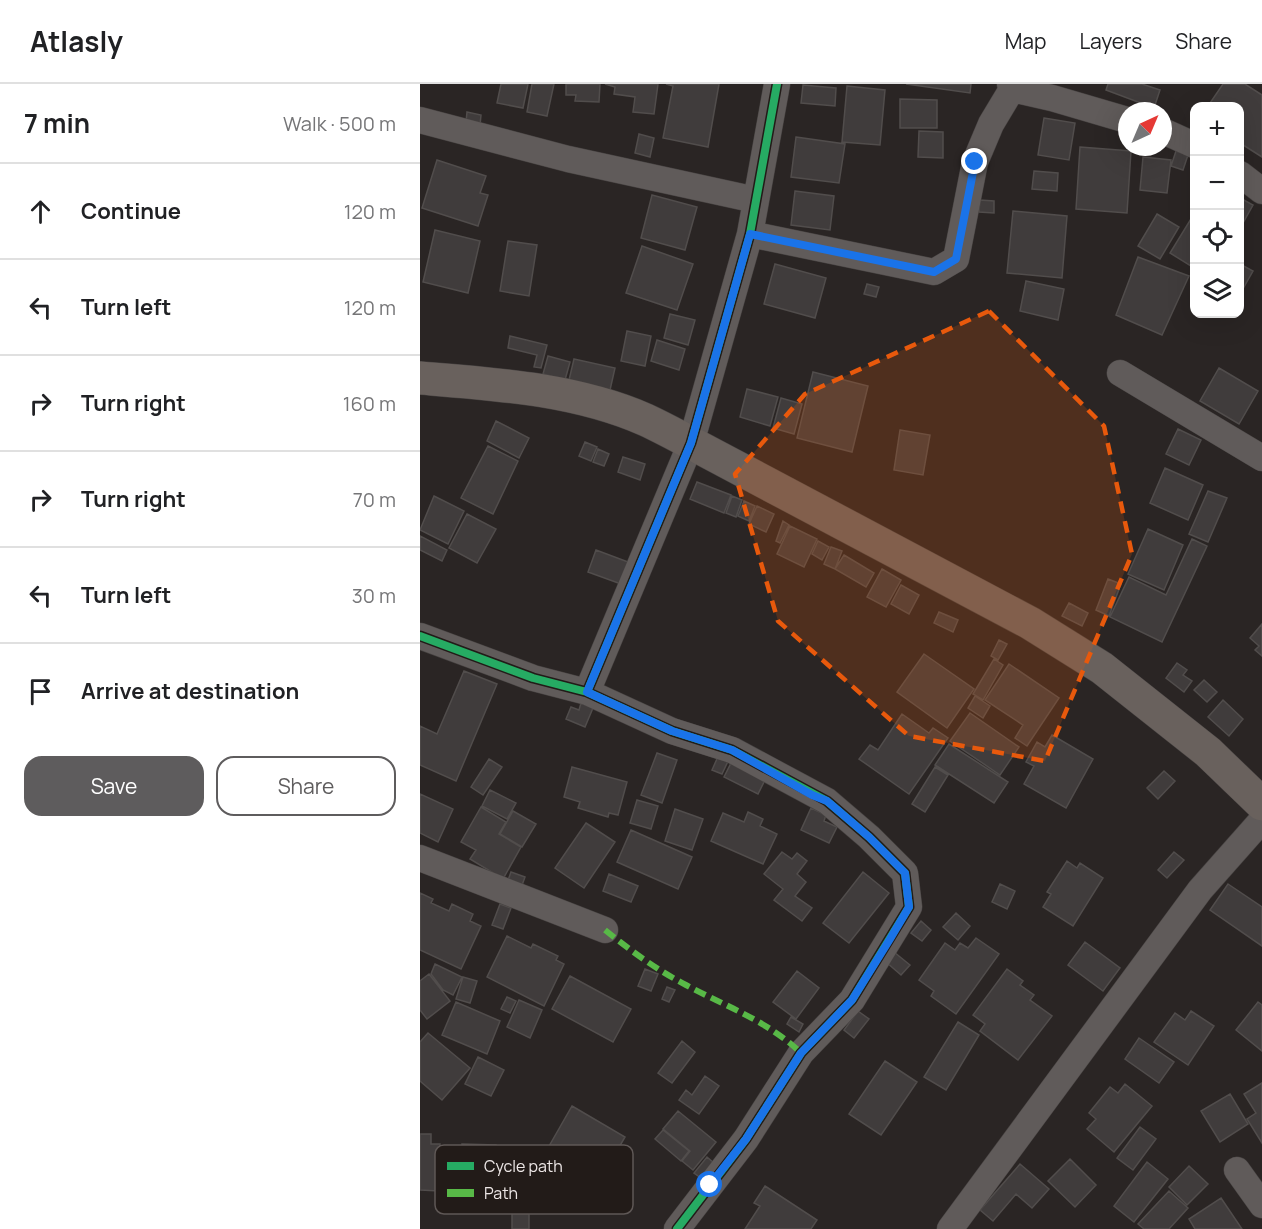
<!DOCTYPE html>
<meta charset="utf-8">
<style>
:root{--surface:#fff;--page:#f2f2f2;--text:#202124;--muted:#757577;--line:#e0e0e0;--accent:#5e5c5d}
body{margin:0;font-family:Manrope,sans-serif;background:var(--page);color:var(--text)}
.controls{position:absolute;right:18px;top:18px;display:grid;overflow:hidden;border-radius:12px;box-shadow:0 6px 24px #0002}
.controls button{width:54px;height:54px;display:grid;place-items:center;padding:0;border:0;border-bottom:2px solid var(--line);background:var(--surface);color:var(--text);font:30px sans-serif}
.compass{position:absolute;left:698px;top:18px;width:54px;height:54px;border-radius:50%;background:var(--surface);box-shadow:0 6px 24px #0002;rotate:44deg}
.stop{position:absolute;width:18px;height:18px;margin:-14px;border:4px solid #1a73e8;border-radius:50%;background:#fff}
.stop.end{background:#1a73e8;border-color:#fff;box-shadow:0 2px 6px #0008}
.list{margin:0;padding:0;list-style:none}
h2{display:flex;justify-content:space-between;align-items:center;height:78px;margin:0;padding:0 24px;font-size:26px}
h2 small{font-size:20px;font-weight:400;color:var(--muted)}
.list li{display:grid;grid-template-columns:39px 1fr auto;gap:18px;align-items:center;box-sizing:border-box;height:96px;padding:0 24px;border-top:2px solid var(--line)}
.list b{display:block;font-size:22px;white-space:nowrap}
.list em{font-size:20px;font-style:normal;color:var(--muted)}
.actions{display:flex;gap:12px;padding:18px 24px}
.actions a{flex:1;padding:14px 0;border:2px solid var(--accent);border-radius:18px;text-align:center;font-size:21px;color:var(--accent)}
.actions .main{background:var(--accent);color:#fff}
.icon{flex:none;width:33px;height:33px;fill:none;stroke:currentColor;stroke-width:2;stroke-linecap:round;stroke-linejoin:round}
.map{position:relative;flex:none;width:842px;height:1145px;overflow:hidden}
header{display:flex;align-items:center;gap:36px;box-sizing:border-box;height:84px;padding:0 30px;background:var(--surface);border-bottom:2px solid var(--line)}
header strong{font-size:28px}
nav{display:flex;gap:33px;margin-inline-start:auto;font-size:21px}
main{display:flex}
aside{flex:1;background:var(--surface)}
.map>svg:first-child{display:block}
.building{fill:#403c3c;stroke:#514d4c;stroke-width:1.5}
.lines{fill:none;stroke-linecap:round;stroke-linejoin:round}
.minor-casing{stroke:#464241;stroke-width:27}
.major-casing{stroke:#464241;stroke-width:34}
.minor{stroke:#605b5a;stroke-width:26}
.major{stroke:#69615d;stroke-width:33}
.quiet{stroke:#58b947;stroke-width:6;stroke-dasharray:12 6;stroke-linecap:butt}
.cycleway-casing{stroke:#221b18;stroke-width:11}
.cycleway{stroke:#26ab63;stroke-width:8}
.route{stroke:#1a73e8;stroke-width:8}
.marked{fill:#e8590c;fill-opacity:0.2;stroke:#e8590c;stroke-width:4.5;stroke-dasharray:12 8;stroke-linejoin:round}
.key{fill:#221b18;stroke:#5f5856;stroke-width:1.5}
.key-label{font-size:16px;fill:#ede7e6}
</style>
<header>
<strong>Atlasly</strong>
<nav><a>Map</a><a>Layers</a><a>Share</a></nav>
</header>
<main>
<aside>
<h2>7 min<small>Walk · 500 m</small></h2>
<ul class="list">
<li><svg class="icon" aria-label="ahead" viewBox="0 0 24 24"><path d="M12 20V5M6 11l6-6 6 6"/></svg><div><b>Continue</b></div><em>120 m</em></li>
<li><svg class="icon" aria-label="left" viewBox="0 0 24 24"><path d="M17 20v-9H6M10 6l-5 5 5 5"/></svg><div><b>Turn left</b></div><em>120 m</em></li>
<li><svg class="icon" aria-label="right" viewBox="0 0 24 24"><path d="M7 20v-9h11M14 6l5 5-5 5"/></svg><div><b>Turn right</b></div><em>160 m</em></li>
<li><svg class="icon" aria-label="right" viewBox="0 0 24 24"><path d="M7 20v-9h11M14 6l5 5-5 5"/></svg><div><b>Turn right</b></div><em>70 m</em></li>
<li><svg class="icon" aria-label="left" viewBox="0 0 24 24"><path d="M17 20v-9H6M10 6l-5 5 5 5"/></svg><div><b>Turn left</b></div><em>30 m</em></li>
<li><svg class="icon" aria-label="arrive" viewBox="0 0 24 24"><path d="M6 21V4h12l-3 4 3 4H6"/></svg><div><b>Arrive at destination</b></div></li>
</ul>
<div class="actions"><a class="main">Save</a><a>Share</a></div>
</aside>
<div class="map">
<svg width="842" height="1145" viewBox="0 0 842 1145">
<rect width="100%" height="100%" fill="#2a2524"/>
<!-- building -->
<path class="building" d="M81 0H108L103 24 77 19Z
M112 0H134L127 32 107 28Z
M146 0H180L179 18 155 17 156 11H146Z
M185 0H238L234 30 213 28 215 13 194 10 195 3Z
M299 0 288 63 243 54 253 2 246 0Z
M486 0H551L550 9Z
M688 0H722L740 6 734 24 686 6Z
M803 0H825L842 11V73L820 59V22H788Z
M383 1 416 4 415 22 381 19Z
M427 2 465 6 460 61 422 58Z
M480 15 517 16V44H480Z
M47 28 61 31 60 41 46 38Z
M624 34 655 39 649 76 618 71Z
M499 47 523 48V74L498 73Z
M219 50 234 54 230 73 215 69Z
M376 53 425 60 419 99 371 93Z
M660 63 711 67 707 129 656 125Z
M756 67 768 71 763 86 751 82Z
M723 73 751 76 747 109 720 106Z
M17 76 66 92 60 109 68 111 58 142 2 124Z
M614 87 638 89 637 107 612 105Z
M375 107 414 112 410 146 371 141Z
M232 111 277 123 265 166 221 154Z
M822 115 833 121 823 139 820 137Z
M560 116 574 117V129L559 128Z
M593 127 647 132 642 194 587 189Z
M737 130 759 143 740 175 718 162Z
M774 130V184L750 169Z
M15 146 60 157 48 209 3 198Z
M88 157 117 161 109 212 80 207Z
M222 162 273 180 257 226 206 209Z
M718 173 769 192 742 251 696 231Z
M355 180 406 194 395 234 344 220Z
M820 180 833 187 820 210Z
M606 197 644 205 638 236 600 227Z
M447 200 459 203 456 213 444 210Z
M250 230 275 236 268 261 244 254Z
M207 247 231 252 225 282 201 277Z
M90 252 127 261 121 284 114 283 117 271 88 264Z
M237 256 265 265 259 286 231 277Z
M128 272 150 278 145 296 123 290Z
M154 275 195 284 190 306 149 296Z
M799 284 838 307 819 340 780 317Z
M393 288 448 302 432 368 377 354Z
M327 305 358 313 350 342 320 333Z
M361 314 382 320 374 350 353 344Z
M76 337 109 354 99 374 67 357Z
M758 345 781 356 769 381 746 370Z
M480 346 510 351 503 391 474 386Z
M165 358 177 363 171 377 159 372Z
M68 362 98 377 73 430 41 414Z
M178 365 189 370 184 382 173 378Z
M203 373 225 380 220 396 198 388Z
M745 384 783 401 768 436 730 419Z
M277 398 311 411 304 429 270 415Z
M788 407 807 414 788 458 769 450Z
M14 412 44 427 28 460 0 446Z
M312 412 322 416 316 433 306 429Z
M324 417 335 422 329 437 318 432Z
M337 422 354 430 346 448 329 440Z
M47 430 76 445 57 479 29 464Z
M363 437 369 441 360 459 356 457Z
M370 442 397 455 384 483 357 470Z
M728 445 763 461 744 506 708 490Z
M0 452 27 466 22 477 0 466Z
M772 455 787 462 742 558 690 533 709 493 746 511Z
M398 457 409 463 402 476 392 470Z
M411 463 422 467 415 485 404 480Z
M176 466 208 478 201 500 168 488Z
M424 471 454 489 446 503 415 485Z
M462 485 481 496 466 523 447 513Z
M688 495 701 500 689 532 676 526Z
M481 501 499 511 489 530 471 520Z
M649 519 668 529 662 542 642 532Z
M519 528 538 536 533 548 514 539Z
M842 540V572L835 566 839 562 830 554Z
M579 556 587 560 578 576 571 572Z
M504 570 554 605 527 644 477 608Z
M574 575 583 581 563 616 553 610Z
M757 579 767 586 763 591 772 597 764 608 746 594Z
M589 580 639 614 607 662 595 654 603 641 565 616Z
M44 587 77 600 36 697 0 681V642L17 650Z
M784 596 797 608 787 618 774 606Z
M555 612 570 622 563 634 548 624Z
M803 616 823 635 809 652 788 633Z
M161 619 173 624 165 643 146 635 151 623 159 626Z
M550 629 599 663 580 691 530 657Z
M482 630 509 649 513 644 528 654 489 710 439 675 450 661 458 666Z
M632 651 673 675 646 724 604 700 614 682 606 678 617 658 625 663Z
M529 660 588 698 574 719 515 681Z
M300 668 310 673 302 690 292 686Z
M237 669 257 676 242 719 221 711Z
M69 675 82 683 63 711 51 703Z
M313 675 347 692 338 710 304 693Z
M152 683 207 698 198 731 189 729 188 733 158 724 160 718 144 713Z
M515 683 528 691 505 728 492 720Z
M744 687 755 697 738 715 727 704Z
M70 706 96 719 87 735 62 722Z
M0 710 33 725 18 758 0 749Z
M217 716 238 722 231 745 210 739Z
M61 723 86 738 79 750 101 763 83 795 50 775 56 766 41 758Z
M391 724 406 731 404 737 417 743 409 759 381 746Z
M255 725 283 735 272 766 245 757Z
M93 727 116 740 102 763 80 750Z
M328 728 343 735 340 742 357 750 343 780 291 757 303 729 324 738Z
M166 739 195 758 164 804 135 784Z
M211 746 272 773 258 805 197 778Z
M362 768 372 775 377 769 387 777 377 790 386 798 375 812 392 824 382 837 354 816 363 805 344 790Z
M754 768 764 776 747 794 738 786Z
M647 777 657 784 660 779 683 794 653 842 623 823 631 810 627 808Z
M91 788 105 793 101 804 87 799Z
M443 788 469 809 429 859 403 839Z
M189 790 218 802 211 818 183 807Z
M580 800 595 807 587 825 572 818Z
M808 800 842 823V862L790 826Z
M0 809 13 815 11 819 29 827 32 820 53 830 50 837 61 842 41 885 0 866Z
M80 820 91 824 83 845 72 841Z
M536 829 550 842 538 856 523 843Z
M501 837 511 846 502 857 491 849Z
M87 852 111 864 113 860 138 872 136 876 144 880 124 922 67 893Z
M556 854 579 870 536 930 511 912 514 907 499 896 525 859 535 866 540 859 548 864Z
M665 858 700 884 683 907 648 881Z
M474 868 490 881 481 891 466 878Z
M15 880 42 893 33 911 23 906 11 890Z
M225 885 238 890 231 907 218 902Z
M587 885 603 897 600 901 614 911 610 916 632 932 598 976 560 947 565 940 553 931Z
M377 887 399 904 376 935 353 918Z
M9 890 30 917 7 935 0 926V897Z
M150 892 211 925 193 958 132 925Z
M43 893 57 897 50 919 36 915Z
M247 903 255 906 249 918 242 915Z
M87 913 96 917 90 929 81 925Z
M99 916 122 926 110 954 87 943Z
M36 918 80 937 67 970 22 951Z
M838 918 842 921V967L816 946Z
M438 927 449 935 434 954 424 946Z
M771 927 794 942 768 981 734 958 755 929 765 936Z
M371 933 383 940 379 948 367 940Z
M538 938 559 951 526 1006 504 993Z
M8 949 50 984 22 1016 0 997V958Z
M719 954 754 978 739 999 705 975Z
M262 957 275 968 252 999 238 989Z
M58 973 84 986 71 1012 45 1000Z
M465 977 497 998 461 1051 429 1030Z
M285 992 299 1002 279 1030 259 1016 266 1006 272 1011Z
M842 999V1059L827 1035 836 1029 824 1010Z
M705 1000 732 1022 694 1068 667 1045 676 1035 669 1029 690 1003 698 1009Z
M810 1010 828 1040 800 1058 781 1027Z
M152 1022 205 1053 173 1108 120 1078Z
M258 1027 296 1058 273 1086 262 1077 270 1067 243 1045Z
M720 1043 736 1055 713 1086 697 1074Z
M243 1046 269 1067 261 1077 235 1055Z
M0 1050H11V1060H20L19 1107 0 1106Z
M42 1060 76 1061V1076L105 1077V1116L36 1115 33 1068H42Z
M287 1073 294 1079 281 1094 274 1089Z
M650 1075 676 1101 655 1123 628 1097Z
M727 1078 748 1095 714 1138 694 1122Z
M600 1080 629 1105 612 1124 596 1110 573 1137 560 1126Z
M769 1082 788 1100 767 1121 749 1103Z
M345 1102 397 1136 391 1145H325L340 1122 334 1119Z
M749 1107 768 1124 749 1145H724L718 1140Z
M801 1114 822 1145H775L769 1135Z
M92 1119H109V1145H92Z"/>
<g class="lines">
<defs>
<path id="minor" d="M592 5 632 14 707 36
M0 36 148 75 336 116
M743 47 774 61
M820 90 842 107
M330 150 514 188 536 175 555 78 571 40 592 5 590 0
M700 289 842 374
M0 552 113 594 167 608 252 647 312 666 407 717 449 753 485 789 489 823 432 916 381 969 326 1055 257 1145
M167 608 271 359 330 150 357 0
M0 774 185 846
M817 1086 842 1121
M530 1145 780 806 842 736"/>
<path id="major" d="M0 294C75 300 156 305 226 336 241 343 256 351 271 359L610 539 682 584 788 668 842 720"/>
</defs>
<!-- minor casing -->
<use href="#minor" class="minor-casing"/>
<!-- major casing -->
<use href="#major" class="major-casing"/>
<!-- minor -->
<use href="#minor" class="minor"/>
<!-- major -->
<use href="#major" class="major"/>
<!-- quiet -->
<path class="quiet" d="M185 846C211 867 237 886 266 901 305 922 348 937 381 969"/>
<defs>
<path id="cycleway" d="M0 552 113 594 167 608 252 647 312 666 407 717 449 753 485 789 489 823 432 916 381 969 326 1055 257 1145
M167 608 271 359 330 150 357 0"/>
</defs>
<!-- cycleway casing -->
<use href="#cycleway" class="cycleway-casing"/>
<!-- cycleway -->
<use href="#cycleway" class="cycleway"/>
</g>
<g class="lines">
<!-- route -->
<path class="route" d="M290 1101 326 1055 381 969 432 916 470 855 489 823 485 789 449 753 407 717 392 711 312 666 252 647 167 608 271 359 330 150 514 188 536 175 555 78"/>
</g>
<!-- marked area -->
<path class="marked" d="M569 227 684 342 712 470 625 677 489 652 358 537 315 390 385 310Z"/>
<!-- legend -->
<rect x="15" y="1061" width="198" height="69" rx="9" class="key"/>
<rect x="27" y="1078" width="27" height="8" fill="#26ab63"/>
<rect x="27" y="1105" width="27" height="8" fill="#58b947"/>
<g class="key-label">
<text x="64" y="1088">Cycle path</text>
<text x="64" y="1115">Path</text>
</g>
</svg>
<div class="controls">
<button>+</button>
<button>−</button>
<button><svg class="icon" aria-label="locate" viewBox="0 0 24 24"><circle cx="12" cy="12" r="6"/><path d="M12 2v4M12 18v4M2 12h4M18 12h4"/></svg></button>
<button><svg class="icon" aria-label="layers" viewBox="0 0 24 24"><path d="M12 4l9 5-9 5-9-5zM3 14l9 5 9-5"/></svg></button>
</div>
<svg class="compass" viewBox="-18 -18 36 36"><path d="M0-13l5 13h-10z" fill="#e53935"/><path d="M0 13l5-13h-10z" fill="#757577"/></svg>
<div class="stop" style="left:290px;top:1101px"></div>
<div class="stop end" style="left:555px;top:78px"></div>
</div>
</main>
